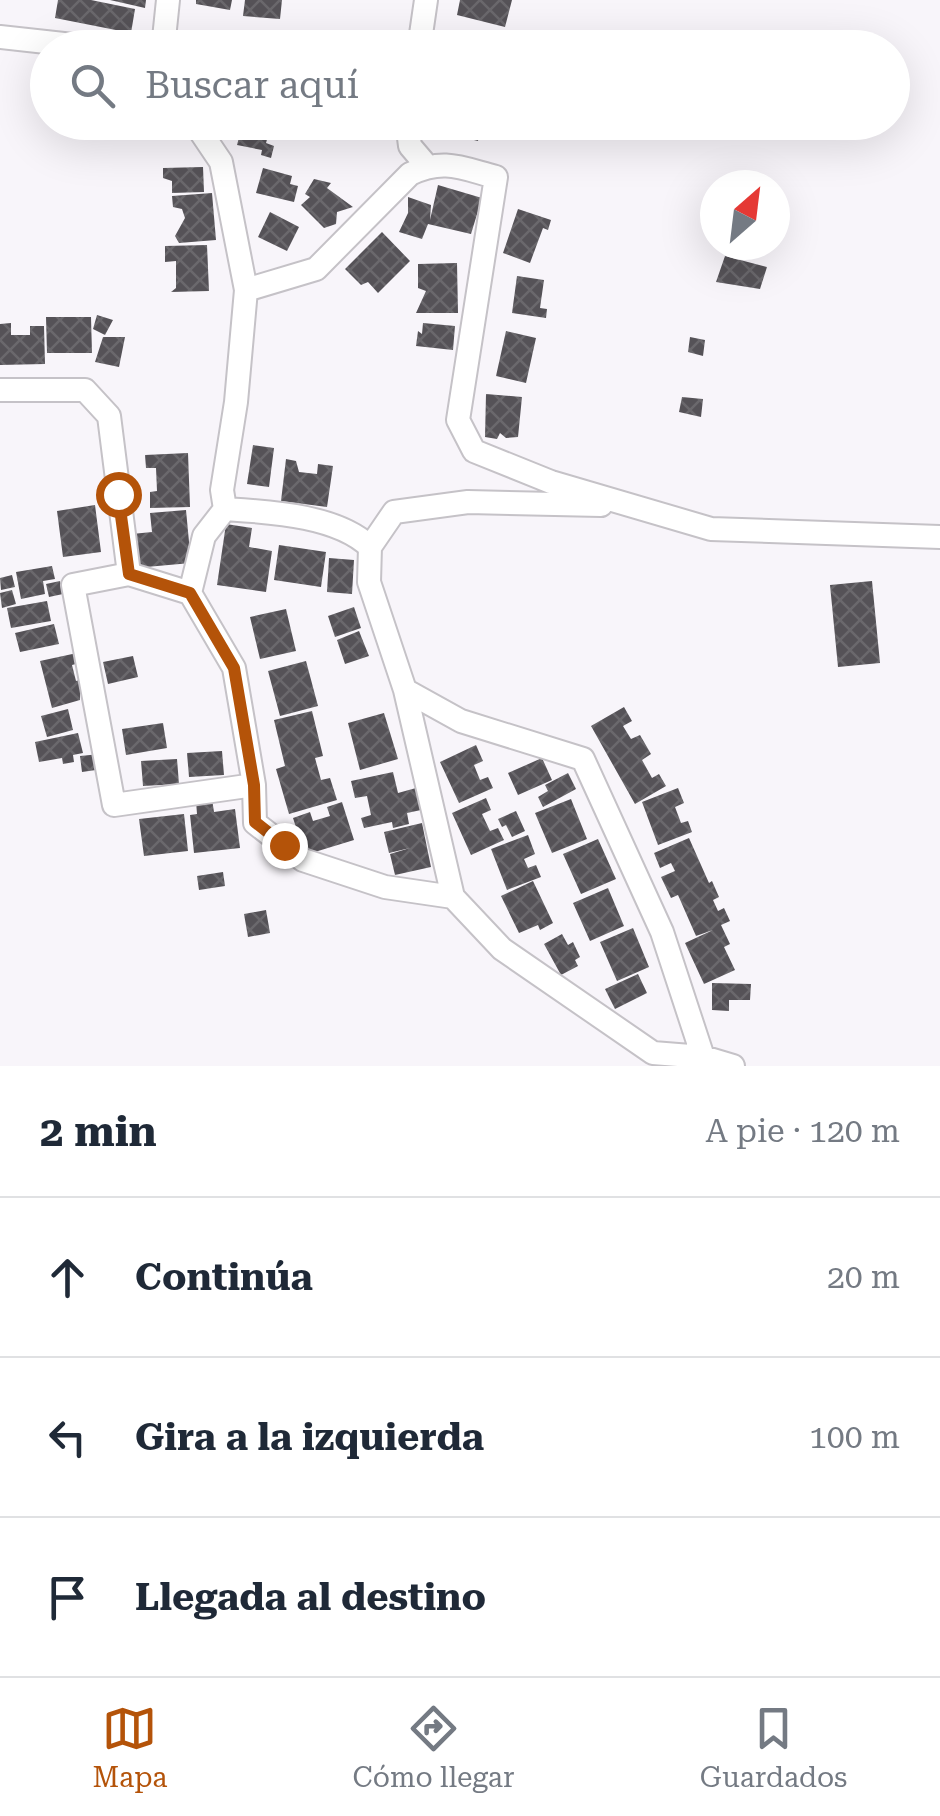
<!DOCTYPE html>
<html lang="es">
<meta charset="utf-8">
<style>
:root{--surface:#fff;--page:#f6f6f7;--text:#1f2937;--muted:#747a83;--line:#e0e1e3;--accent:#b45309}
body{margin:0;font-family:"Roboto Serif",serif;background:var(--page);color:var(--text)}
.compass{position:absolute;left:700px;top:170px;width:90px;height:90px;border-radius:50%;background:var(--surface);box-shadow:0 10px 40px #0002;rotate:28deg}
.stop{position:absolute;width:30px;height:30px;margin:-22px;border:8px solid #b45309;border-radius:50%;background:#fff}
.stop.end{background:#b45309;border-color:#fff;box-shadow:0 2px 10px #0008}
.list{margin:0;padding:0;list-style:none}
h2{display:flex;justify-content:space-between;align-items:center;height:130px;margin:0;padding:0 40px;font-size:42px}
h2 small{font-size:32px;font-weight:400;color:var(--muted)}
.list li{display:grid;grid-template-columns:65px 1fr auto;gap:30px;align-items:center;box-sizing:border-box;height:160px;padding:0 40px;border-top:2px solid var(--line)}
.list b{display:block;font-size:38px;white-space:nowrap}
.list em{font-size:32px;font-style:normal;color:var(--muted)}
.icon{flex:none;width:55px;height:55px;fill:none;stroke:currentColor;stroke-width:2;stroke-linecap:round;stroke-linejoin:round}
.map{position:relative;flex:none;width:940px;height:1066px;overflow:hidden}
.search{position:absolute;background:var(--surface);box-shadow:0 10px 40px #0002;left:30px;right:30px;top:30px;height:110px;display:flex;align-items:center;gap:25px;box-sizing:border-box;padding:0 35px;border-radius:55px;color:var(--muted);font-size:38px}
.sheet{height:610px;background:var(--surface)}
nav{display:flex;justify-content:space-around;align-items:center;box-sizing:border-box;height:140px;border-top:2px solid var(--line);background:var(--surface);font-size:28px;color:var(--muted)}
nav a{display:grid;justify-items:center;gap:5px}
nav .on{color:var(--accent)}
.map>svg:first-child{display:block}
.building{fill:url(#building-cross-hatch)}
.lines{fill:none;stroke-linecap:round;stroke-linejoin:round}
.minor-casing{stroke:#c5c2c7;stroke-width:26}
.minor{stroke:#fff;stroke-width:22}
.route{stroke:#b45309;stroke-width:12}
</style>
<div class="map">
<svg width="940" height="1066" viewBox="0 0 940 1066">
<defs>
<pattern id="building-cross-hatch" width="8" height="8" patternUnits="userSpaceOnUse" patternTransform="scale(2.5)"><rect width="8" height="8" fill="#555257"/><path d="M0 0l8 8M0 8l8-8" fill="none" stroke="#6a686c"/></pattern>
</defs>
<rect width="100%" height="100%" fill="#f8f5fa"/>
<!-- building -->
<path class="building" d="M58 0H91L135 9 131 33 55 18Z
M110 0H146L145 8Z
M196 0H232L230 10 196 4Z
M245 0H282L280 19 243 16Z
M460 0H512L505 27 457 15Z
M243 122H279L277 131 270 129 266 143 274 146 271 158 261 155 262 150 237 145Z
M437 122H482L478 141 437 131Z
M203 167 204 192 172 193V181L163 178V168Z
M263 168 292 176 290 184 298 186 294 202 256 193Z
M314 179 331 183 327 188 353 207 337 212 336 224 324 228 301 205 310 197 305 194Z
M438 185 482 198 471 234 428 224 422 239 399 232 408 213V197L431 205 430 220Z
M212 193 216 240 179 243 175 236 185 218 182 209 173 207 172 196Z
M518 209 551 220 548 230 543 228 530 263 503 253Z
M270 212 299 227 287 251 258 237Z
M382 232 410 261 378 293 368 282 361 285 345 269Z
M207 245 209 291 171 292 176 288V261L165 262V246Z
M725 256 767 267 760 289 716 282Z
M457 263 458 313H416L426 291 418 288V264Z
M517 276 544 280 540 308 547 309 546 318 512 313Z
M97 315 113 320 105 335 93 329Z
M46 317H91L92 353H47Z
M11 323V335H30V326H44L45 364 0 365V324Z
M423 323 455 326 453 350 416 346 418 331 422 334Z
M506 331 536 338 526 383 496 376Z
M103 337H125L119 367 95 362Z
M690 337 705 340 703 356 688 352Z
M486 394 522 397 518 437 506 438 500 433 497 439 485 437Z
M682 397 703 399 701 417 679 412Z
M253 445 274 448 269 487 247 484Z
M188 453 190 507 150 508V492L157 491 156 468H146L145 455Z
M286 459 296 461 299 472 317 474 318 464 333 466 327 507 281 501Z
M95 505 101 552 63 557 57 511Z
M186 510 191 563 135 568 132 534 152 532 150 513Z
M226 524 252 528 249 547 272 551 266 592 217 585Z
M279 545 326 552 321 587 274 580Z
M329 558 354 560 352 594 327 592Z
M52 566 55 579 43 581 45 594 21 599 16 572Z
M12 575 15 587 1 590 0 578Z
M60 581 63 594 49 597 46 584Z
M872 581 880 663 838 667 830 585Z
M12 590 16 604 2 608 0 593Z
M47 601 51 621 11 628 7 608Z
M354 607 361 628 335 637 328 616Z
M286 609 296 651 260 659 250 617Z
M54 624 59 644 20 652 15 633Z
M359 631 369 656 345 664 337 640Z
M77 653 80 663 72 665 76 681 80 680V700L52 708 40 661Z
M133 656 138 677 108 684 103 662Z
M306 661 318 706 280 716 268 671Z
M624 707 632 721 623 726 631 739 640 735 651 754 642 760 652 778 659 774 666 786 635 804 591 726Z
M68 709 73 730 47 737 41 716Z
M312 711 323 756 315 758 321 780 330 778 337 800 289 814 276 769 285 766 274 720Z
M384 713 398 759 360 770 348 723Z
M163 723 167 748 126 755 122 729Z
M78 733 83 753 73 755 74 762 63 764 62 758 39 762 35 742Z
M476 745 483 761 474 765 480 780 488 777 493 788 459 803 440 762Z
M222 751 224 775 189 777 187 753Z
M100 754 103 769 82 772 80 756Z
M542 758 552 780 518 795 508 773Z
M177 759 179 784 143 786 141 761Z
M393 772 398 793 416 788 421 810 407 813 409 824 393 828 392 822 364 828 361 818 371 815 367 796 355 798 351 781Z
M568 773 576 789 543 807 538 797 548 791 545 785Z
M678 788 684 803 675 807 681 823 688 821 692 832 658 845 642 802Z
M486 798 491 810 482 814 490 831 498 828 504 840 471 855 452 813Z
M212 799 214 812 235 809 240 848 194 853 190 815 197 814 196 801Z
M571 799 587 839 552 853 535 813Z
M342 802 354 840 305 855 293 818 310 812 313 821 330 816 327 807Z
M516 811 525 831 512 837 506 825 502 827 498 819Z
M184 814 188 851 144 856 139 819Z
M422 823 431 867 395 875 390 854 410 848 389 853 384 832Z
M528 835 535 854 524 859 528 868 536 865 541 877 507 890 491 849Z
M689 838 709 883 712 881 719 897 713 900 718 911 724 908 730 921 721 925 730 944 724 947 735 970 704 984 685 943 713 930 696 936 678 895 671 898 661 877 675 871 671 863 660 868 654 853Z
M598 839 616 879 581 894 563 854Z
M223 872 225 886 199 890 197 876Z
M533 881 553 923 540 930 538 925 519 933 501 896Z
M608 888 624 926 590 941 573 903Z
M266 910 270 933 248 937 244 914Z
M633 928 649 967 617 981 600 942Z
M562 934 568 945 573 942 580 957 575 960 578 966 561 975 544 944Z
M638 974 647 993 615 1009 605 989Z
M712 983 751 984 750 1000H729V1011L712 1010Z"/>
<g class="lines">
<defs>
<path id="minor" d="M0 37 100 48
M163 48 168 0
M419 48 426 0
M194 122 221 162 246 290 316 269 410 174C444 158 461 168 496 177L458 420 474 451 551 482 711 529 940 537
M407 122 410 146 427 166
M0 390H85L109 416 129 574
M225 509 222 490 236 402 246 290
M190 593 204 536 225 509C269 512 337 515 370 547
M405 690 461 721 583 759 662 932 703 1057
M254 785 114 805 73 585 129 574 190 593 234 668 254 785 255 823 303 860 385 887 453 897 502 949 653 1053 703 1057 733 1066
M453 897 405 690 369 582 370 547 394 512 468 502 601 505"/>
</defs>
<!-- minor casing -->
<use href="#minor" class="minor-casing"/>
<!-- minor -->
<use href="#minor" class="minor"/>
</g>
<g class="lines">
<!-- route -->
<path class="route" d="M118 494 129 574 190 593 234 668 254 785 255 822 284 845"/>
</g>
</svg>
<svg class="compass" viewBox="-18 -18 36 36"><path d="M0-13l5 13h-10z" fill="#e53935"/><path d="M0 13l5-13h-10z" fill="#747a83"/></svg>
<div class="stop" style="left:118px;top:494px"></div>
<div class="stop end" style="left:284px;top:845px"></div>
<div class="search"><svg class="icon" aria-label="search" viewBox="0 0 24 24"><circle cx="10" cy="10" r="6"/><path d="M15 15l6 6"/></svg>Buscar aquí</div>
</div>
<section class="sheet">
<h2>2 min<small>A pie · 120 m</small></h2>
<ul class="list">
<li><svg class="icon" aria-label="ahead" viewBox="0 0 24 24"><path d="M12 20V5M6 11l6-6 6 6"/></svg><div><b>Continúa</b></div><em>20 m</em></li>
<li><svg class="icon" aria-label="left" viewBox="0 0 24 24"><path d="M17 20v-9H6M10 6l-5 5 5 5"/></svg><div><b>Gira a la izquierda</b></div><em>100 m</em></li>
<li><svg class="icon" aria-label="arrive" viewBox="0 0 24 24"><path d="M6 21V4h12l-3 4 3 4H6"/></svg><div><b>Llegada al destino</b></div></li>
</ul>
</section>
<nav>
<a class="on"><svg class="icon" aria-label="map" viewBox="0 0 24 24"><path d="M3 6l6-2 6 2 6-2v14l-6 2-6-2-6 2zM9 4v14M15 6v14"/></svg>Mapa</a>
<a><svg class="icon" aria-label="directions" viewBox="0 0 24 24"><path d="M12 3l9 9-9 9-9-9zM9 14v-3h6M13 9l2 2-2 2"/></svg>Cómo llegar</a>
<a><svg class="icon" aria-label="saved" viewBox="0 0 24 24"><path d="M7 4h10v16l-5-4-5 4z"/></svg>Guardados</a>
</nav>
